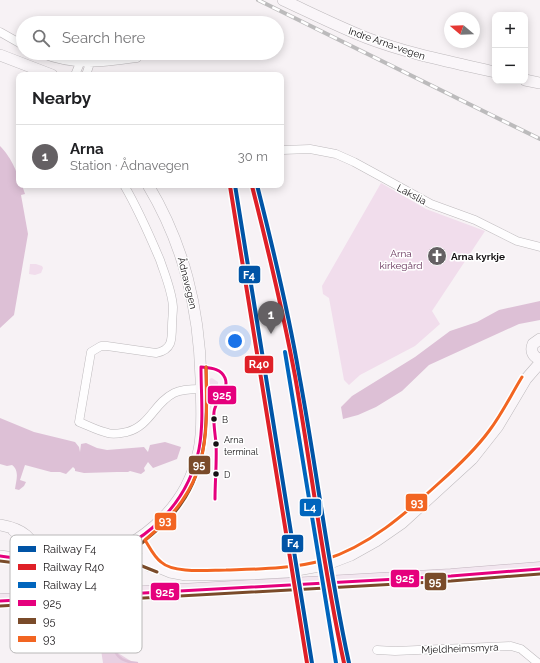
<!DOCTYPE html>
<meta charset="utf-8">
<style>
:root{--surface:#fff;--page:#f6f6f6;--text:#202124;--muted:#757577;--line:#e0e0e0;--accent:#646063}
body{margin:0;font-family:Raleway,sans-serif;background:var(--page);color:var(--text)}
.controls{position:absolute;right:12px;top:12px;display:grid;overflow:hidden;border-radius:8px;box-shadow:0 2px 10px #0003}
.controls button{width:36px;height:36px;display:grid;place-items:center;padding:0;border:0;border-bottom:1px solid var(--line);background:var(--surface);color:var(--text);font:20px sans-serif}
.compass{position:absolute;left:444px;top:12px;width:36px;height:36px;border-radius:50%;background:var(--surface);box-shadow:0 2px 10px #0003;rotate:289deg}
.you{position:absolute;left:235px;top:341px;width:14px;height:14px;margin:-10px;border:3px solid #fff;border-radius:50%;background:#1a73e8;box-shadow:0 0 0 6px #1a73e833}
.badge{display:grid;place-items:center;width:26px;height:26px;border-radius:50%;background:var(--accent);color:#fff;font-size:13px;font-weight:700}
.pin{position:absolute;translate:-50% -33px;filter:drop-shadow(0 1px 2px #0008)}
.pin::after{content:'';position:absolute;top:21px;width:14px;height:12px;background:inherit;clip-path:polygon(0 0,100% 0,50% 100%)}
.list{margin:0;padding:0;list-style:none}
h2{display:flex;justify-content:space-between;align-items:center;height:52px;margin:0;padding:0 16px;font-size:17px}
h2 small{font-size:13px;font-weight:400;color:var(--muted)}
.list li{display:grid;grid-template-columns:26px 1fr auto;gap:12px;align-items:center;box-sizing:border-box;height:64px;padding:0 16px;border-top:1px solid var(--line)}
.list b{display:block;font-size:15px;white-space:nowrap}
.list p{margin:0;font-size:13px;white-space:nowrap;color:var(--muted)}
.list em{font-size:13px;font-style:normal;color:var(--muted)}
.icon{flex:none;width:22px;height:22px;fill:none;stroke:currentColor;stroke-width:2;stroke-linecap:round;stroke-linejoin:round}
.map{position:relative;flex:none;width:540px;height:663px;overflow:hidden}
.search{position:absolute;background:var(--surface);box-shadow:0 2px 10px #0003;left:16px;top:16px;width:268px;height:44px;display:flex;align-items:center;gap:10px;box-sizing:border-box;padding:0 14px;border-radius:22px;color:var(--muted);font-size:15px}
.panel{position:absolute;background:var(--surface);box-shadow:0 2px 10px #0003;left:16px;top:72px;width:268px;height:116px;border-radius:8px}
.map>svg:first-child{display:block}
.green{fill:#f1ddec}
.forest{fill:#e8d0e2}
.water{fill:#ddc0d6}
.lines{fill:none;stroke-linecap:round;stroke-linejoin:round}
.stream{stroke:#ddc0d6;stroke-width:2.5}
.street-casing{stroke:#bdb9bc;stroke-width:9}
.secondary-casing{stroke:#bdb9bc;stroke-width:12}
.highway-casing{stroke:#c1b4be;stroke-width:15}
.street{stroke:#fefdfe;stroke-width:8}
.secondary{stroke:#faf6f9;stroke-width:11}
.highway{stroke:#f2e6ef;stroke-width:14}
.rail-casing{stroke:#bcbbbc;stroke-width:4}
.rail{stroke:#fff;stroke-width:2.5;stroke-dasharray:8;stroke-linecap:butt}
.bus-1-casing{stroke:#fff;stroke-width:6}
.bus-2-casing{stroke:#fff;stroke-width:6}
.bus-3-casing{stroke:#fff;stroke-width:6}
.bus-1{stroke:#e5007d;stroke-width:3}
.bus-2{stroke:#7a4b2a;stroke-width:3}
.bus-3{stroke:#f26522;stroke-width:3}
.rail-1-casing{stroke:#fff;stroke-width:7}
.rail-2-casing{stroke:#fff;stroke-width:7}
.rail-3-casing{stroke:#fff;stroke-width:7}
.rail-1{stroke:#0054a6;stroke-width:4}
.rail-2{stroke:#df2027;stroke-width:4}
.rail-3{stroke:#0065bd;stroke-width:4}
.bus-dot{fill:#151214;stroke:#fff;stroke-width:1.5}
.labels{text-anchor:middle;stroke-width:3;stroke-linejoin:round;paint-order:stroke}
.bus-label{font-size:9px;fill:#151214;stroke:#fff;text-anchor:start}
.street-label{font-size:10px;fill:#151214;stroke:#fff}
.park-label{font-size:10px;fill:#66345b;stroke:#fff}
.poi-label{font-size:10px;font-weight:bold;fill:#151214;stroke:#fff;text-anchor:start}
.key{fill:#fff;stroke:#b9b8b8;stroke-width:1}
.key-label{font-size:11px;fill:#151214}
.line-badge{stroke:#fff;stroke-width:1.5}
.badge-label{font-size:11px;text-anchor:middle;font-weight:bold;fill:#fff}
</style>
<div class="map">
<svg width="540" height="663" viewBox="0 0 540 663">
<rect width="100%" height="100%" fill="#f7f2f5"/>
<!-- green -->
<path class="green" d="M381 183 426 209 485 231 432 311 440 324 415 346 360 375 349 385 344 380 329 298 323 294 322 286Z
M30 264H36L42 266 43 268 41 273 35 275 29 274Z
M212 378 218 382V387L210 410H206V384L209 379Z"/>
<!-- forest -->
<path class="forest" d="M95 609 112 625 118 653 134 663H103Z"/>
<!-- water -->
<path class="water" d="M0 146C9 155 19 172 19 185H22L25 194 21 195 28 234 14 315 0 328Z
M540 301V320L519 324 429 365 402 391 376 407 358 415 343 419 341 407 352 396 415 357 450 331 477 322 499 310Z
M0 418 34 432 75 442 79 447 80 452 81 444 86 443 97 448 107 450 144 447 148 452 150 445 165 442 181 447 177 459 153 468 148 462 144 468 145 471 141 474 130 471 128 472H117L84 473 75 471V469L73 467 66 474 60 472H51L25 465 20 480 26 482 24 486 19 490 15 489C16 481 20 471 12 465L7 466 0 464Z"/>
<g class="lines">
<!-- stream -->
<path class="stream" d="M83 612C88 618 96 618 102 623 118 638 105 661 137 663"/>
<defs>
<path id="street" d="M0 32 23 45
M40 53C75 67 102 63 137 58
M75 75 80 63
M86 75 90 63
M283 150 310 149 336 154 354 162 431 204 475 220 517 241 540 247
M124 185C138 209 149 234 160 260 165 275 172 291 173 307 173 313 172 319 172 326 172 340 172 350 156 353L107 346H101L91 352 79 422C89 426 98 431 108 433 114 435 121 433 127 432 150 426 154 403 174 393 182 389 192 389 201 389
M377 650 395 651 511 646 521 649 538 663"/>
<path id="secondary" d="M283 0C311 13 339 27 367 38 409 54 452 62 495 72
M0 55 52 75
M525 80 540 83
M540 339 533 344C530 351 533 357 540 359
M0 525C22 529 35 537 39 561
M13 530C24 538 23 547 20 559
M139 539 158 567
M126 546 143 562 150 566 158 567 170 572 186 575 250 574 286 572 325 565 351 555 376 541 402 523 472 459 498 426 526 379 540 363
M0 556C62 566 116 566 163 518 182 498 193 478 199 450 204 426 201 402 201 378 199 308 184 245 148 185"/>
<path id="highway" d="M0 601 451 576 540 569"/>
</defs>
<!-- street casing -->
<use href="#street" class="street-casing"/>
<!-- secondary casing -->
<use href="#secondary" class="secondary-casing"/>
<!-- highway casing -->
<use href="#highway" class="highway-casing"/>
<!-- street -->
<use href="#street" class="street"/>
<!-- secondary -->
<use href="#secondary" class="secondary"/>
<!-- highway -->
<use href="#highway" class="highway"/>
<defs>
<path id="rail" d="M258 0 540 139"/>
</defs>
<!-- rail casing -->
<use href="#rail" class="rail-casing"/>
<!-- rail -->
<use href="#rail" class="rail"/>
<defs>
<path id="bus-1" d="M201 367C210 368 221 368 225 378 230 390 215 400 214 412 213 422 215 433 216 443 217 462 215 480 215 499
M0 556C29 560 58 564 87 559 143 549 188 504 199 449 204 422 201 394 201 367
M0 601 451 576 540 569"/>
<path id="bus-2" d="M142 543C156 531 171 519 181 504 210 463 207 414 206 367
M0 561C43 567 84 568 125 552L142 566 157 572
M0 606 451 581 540 574"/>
<path id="bus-3" d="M206 367C208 445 209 486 145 540 150 548 154 557 161 562 174 574 209 570 226 570 259 569 293 569 324 560 369 546 405 514 439 483 457 467 475 450 489 431 502 414 511 395 522 377"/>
</defs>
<!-- bus-1 casing -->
<use href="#bus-1" class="bus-1-casing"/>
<!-- bus-2 casing -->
<use href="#bus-2" class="bus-2-casing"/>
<!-- bus-3 casing -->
<use href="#bus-3" class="bus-3-casing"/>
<!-- bus-1 -->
<use href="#bus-1" class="bus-1"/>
<!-- bus-2 -->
<use href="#bus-2" class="bus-2"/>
<!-- bus-3 -->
<use href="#bus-3" class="bus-3"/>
<defs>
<path id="rail-1" d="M235 185 312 663
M257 185C273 248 288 310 299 374 317 470 328 567 349 663"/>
<path id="rail-2" d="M230 186 307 663
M252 186C268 249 283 312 295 376 312 472 323 568 344 663"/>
<path id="rail-3" d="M285 352 336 663"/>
</defs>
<!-- rail-1 casing -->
<use href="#rail-1" class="rail-1-casing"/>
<!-- rail-2 casing -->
<use href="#rail-2" class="rail-2-casing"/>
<!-- rail-3 casing -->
<use href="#rail-3" class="rail-3-casing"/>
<!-- rail-1 -->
<use href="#rail-1" class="rail-1"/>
<!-- rail-2 -->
<use href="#rail-2" class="rail-2"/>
<!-- rail-3 -->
<use href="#rail-3" class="rail-3"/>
</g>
<!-- icons -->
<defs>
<symbol id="church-disc" viewBox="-11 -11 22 22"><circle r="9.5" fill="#646063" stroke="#fff"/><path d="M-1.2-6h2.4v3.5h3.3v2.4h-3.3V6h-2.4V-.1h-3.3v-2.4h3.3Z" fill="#fff"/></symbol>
</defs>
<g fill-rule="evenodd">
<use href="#church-disc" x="426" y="245" width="22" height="22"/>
</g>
<!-- markers -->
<g class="bus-dot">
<circle cx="214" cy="419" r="3.5"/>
<circle cx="216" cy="444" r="3.5"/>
<circle cx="216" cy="474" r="3.5"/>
</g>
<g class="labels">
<!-- bus labels -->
<g class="bus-label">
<text x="222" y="423">B</text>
<text x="224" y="443">Arna<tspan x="224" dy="12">terminal</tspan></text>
<text x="224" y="478">D</text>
</g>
<!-- street labels -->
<g class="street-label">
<text transform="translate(387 43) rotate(19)" y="4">Indre Arna-vegen</text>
<text transform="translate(412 194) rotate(28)" y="4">Lakslia</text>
<text transform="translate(188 283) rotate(76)" y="4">Ådnavegen</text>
<text transform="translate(460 648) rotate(-2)" y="4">Mjeldheimsmyra</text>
</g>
<!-- park labels -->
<g class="park-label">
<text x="401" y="257">Arna<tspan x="401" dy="12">kirkegård</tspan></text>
</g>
<!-- poi labels -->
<g class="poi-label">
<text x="451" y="260">Arna kyrkje</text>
</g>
</g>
<!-- legend -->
<rect x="10" y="535" width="132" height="118" rx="6" class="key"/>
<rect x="18" y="546" width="18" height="6" fill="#0054a6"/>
<rect x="18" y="564" width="18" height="6" fill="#df2027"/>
<rect x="18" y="582" width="18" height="6" fill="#0065bd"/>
<rect x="18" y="600" width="18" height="6" fill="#e5007d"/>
<rect x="18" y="618" width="18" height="6" fill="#7a4b2a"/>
<rect x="18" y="636" width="18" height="6" fill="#f26522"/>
<g class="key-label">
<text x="43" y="553">Railway F4</text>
<text x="43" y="571">Railway R40</text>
<text x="43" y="589">Railway L4</text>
<text x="43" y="607">925</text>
<text x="43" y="625">95</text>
<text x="43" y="643">93</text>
</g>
<g class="line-badge">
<rect x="238" y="265" width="23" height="19" rx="4" fill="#0054a6"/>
<rect x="244" y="355" width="30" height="19" rx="4" fill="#df2027"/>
<rect x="207" y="385" width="30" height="20" rx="4" fill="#e5007d"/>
<rect x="188" y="455" width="23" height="20" rx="4" fill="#7a4b2a"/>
<rect x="405" y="493" width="23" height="19" rx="4" fill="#f26522"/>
<rect x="299" y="498" width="23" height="19" rx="4" fill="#0065bd"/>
<rect x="154" y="512" width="23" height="19" rx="4" fill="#f26522"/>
<rect x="281" y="534" width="23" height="19" rx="4" fill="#0054a6"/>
<rect x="390" y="569" width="30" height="19" rx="4" fill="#e5007d"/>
<rect x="424" y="572" width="23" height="19" rx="4" fill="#7a4b2a"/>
<rect x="150" y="582" width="30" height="19" rx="4" fill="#e5007d"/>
</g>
<g class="badge-label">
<text x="249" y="279">F4</text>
<text x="259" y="368">R40</text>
<text x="222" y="399">925</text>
<text x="199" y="469">95</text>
<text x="417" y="507">93</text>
<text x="310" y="511">L4</text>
<text x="165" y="525">93</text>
<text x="293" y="547">F4</text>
<text x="405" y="582">925</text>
<text x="435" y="586">95</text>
<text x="165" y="596">925</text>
</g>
</svg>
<div class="controls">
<button>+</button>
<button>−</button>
</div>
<svg class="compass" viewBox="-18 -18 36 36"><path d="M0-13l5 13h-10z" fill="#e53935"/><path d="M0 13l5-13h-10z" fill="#757577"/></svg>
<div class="you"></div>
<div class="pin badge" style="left:271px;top:334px">1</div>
<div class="search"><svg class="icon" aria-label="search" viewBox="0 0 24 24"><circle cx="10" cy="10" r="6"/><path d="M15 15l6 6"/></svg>Search here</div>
<section class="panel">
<h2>Nearby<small></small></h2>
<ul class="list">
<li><span class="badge">1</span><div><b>Arna</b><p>Station · Ådnavegen</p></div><em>30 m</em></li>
</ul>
</section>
</div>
